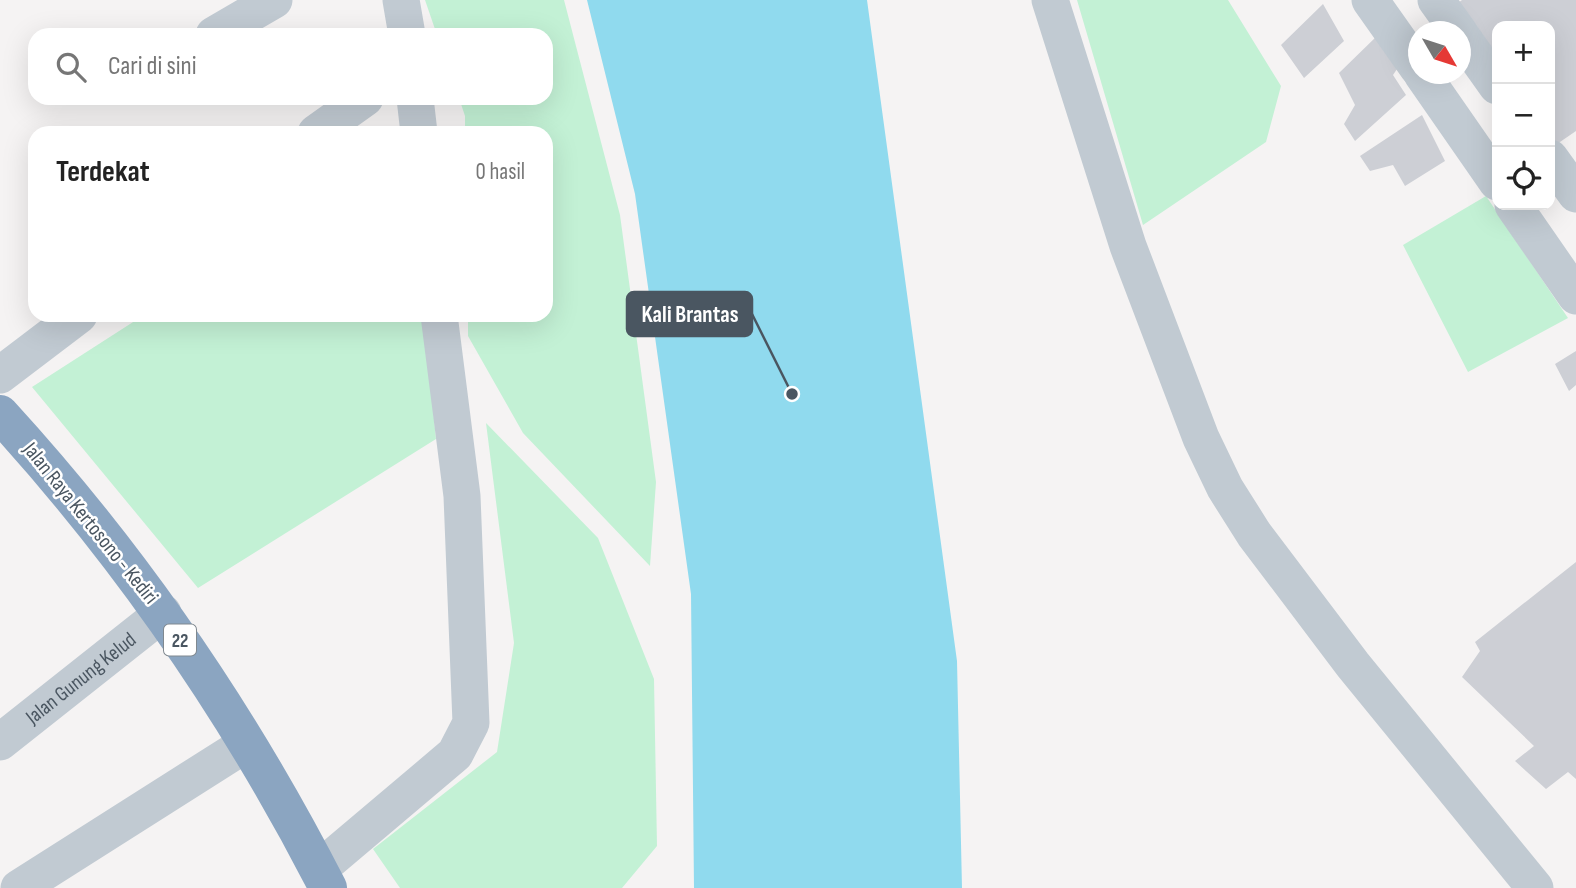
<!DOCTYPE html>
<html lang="id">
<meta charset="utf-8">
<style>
:root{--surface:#fff;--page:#f6f6f6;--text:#222;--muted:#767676;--line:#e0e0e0}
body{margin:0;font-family:"Sofia Sans Condensed",sans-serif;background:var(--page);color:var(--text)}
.controls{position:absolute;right:21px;top:21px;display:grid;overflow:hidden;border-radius:14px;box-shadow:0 7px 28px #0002}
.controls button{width:63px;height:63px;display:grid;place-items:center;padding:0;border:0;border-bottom:2px solid var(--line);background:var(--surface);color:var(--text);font:35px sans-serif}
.compass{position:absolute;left:1408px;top:21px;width:63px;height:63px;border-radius:50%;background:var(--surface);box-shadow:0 7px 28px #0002;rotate:129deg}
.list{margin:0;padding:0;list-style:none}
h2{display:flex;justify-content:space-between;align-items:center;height:91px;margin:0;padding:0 28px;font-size:30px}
h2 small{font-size:23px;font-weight:400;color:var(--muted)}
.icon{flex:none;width:38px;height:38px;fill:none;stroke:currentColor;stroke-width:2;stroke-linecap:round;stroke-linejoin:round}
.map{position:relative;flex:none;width:1576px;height:888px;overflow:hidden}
.search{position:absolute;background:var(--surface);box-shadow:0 7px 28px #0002;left:28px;top:28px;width:525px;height:77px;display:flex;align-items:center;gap:18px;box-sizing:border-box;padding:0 24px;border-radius:21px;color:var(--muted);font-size:26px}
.panel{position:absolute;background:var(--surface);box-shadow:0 7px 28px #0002;left:28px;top:126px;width:525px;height:196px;border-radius:21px}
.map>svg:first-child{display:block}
.green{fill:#c3f1d5}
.water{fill:#90daee}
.building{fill:#cdcfd5}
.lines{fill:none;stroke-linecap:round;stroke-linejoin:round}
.minor{stroke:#c1cad2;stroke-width:37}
.highway{stroke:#8ba5c1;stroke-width:38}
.labels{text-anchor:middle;stroke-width:5;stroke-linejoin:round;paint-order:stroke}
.shield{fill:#fff;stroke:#808990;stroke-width:2}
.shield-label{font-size:19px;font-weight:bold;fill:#4a5661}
.street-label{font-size:21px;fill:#4a5661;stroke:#fff}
.leader{fill:none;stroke:#4a5661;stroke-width:2.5}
.callout-dot{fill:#4a5661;stroke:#fff;stroke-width:2.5}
.callout{fill:#4a5661;stroke:#4a5661;stroke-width:2.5}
.callout-label{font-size:23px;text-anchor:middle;font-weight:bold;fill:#fff}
</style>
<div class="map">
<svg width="1576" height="888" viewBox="0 0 1576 888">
<rect width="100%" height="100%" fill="#f5f3f3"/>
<!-- green -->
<path class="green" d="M425 0H564L620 215 656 482 650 566 523 433 468 336V315H546V133H465V116L459 98H546V35H437Z
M1077 0H1228L1281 86 1266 142 1143 225Z
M1486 196 1568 318 1468 372 1403 245Z
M144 315H424L436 439 198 588 32 387Z
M486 423 598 538 654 679 657 846 622 888H400L373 849 497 752 514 643Z"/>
<!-- water -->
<path class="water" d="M587 0H867L957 661 962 888H694L691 594 635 194Z"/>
<!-- building -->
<path class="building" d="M1462 0H1576V131L1557 144 1550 133V26H1497V58L1458 3Z
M1323 4 1344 41 1304 78 1281 45Z
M1379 34 1401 63 1393 75 1406 95 1355 141 1344 124 1355 105 1339 73Z
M1422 115 1445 161 1405 186 1393 165 1370 171 1360 156Z
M1576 351V385L1569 391 1555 364Z
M1576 562V779L1568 772 1546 789 1515 761 1534 746 1462 677 1480 651 1475 642Z"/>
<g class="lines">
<!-- minor -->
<g class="minor">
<path d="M401 0 407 35"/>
<path d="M1050 0 1128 246 1201 438 1225 488 1254 534 1353 665 1535 888"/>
<path d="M1370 0 1418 68"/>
<path d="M1436 0 1459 32"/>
<path d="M1460 34 1497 86"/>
<path d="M214 35 274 0"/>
<path d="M1422 74 1497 182"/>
<path d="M415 98 419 133"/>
<path d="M316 133 365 98"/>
<path d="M1550 158 1576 194"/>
<path d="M1513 205 1576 296"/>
<path d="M0 375 79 315"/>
<path id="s1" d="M0 742 163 613"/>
<path d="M319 869 455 754 471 723 462 496 439 315"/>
<path d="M19 888 246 744"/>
</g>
<!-- highway -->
<path class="highway" d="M0 414C130 556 240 716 328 888"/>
</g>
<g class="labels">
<!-- shield labels -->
<rect class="shield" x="164" y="624.5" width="32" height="31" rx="5"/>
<g class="shield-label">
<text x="180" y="647">22</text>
</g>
<!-- street labels -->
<g class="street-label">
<text transform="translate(91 523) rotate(51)" y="7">Jalan Raya Kertosono - Kediri</text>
<text dy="7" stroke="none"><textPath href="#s1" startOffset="103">Jalan Gunung Kelud</textPath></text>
</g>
</g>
<!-- callouts -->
<path class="leader" d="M792 394L752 314"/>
<circle class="callout-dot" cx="792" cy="394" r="7"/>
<rect class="callout" x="627" y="292" width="125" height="44" rx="7"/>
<g class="callout-label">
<text x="690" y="322">Kali Brantas</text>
</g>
</svg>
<div class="controls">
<button>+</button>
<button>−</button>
<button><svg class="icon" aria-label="locate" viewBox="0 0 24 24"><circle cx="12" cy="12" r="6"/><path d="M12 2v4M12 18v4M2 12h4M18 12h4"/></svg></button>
</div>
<svg class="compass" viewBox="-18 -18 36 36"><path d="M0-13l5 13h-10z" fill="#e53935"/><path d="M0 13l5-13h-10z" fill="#767676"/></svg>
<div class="search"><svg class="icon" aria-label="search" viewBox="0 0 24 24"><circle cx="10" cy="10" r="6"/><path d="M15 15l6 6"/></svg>Cari di sini</div>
<section class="panel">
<h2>Terdekat<small>0 hasil</small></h2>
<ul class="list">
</ul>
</section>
</div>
